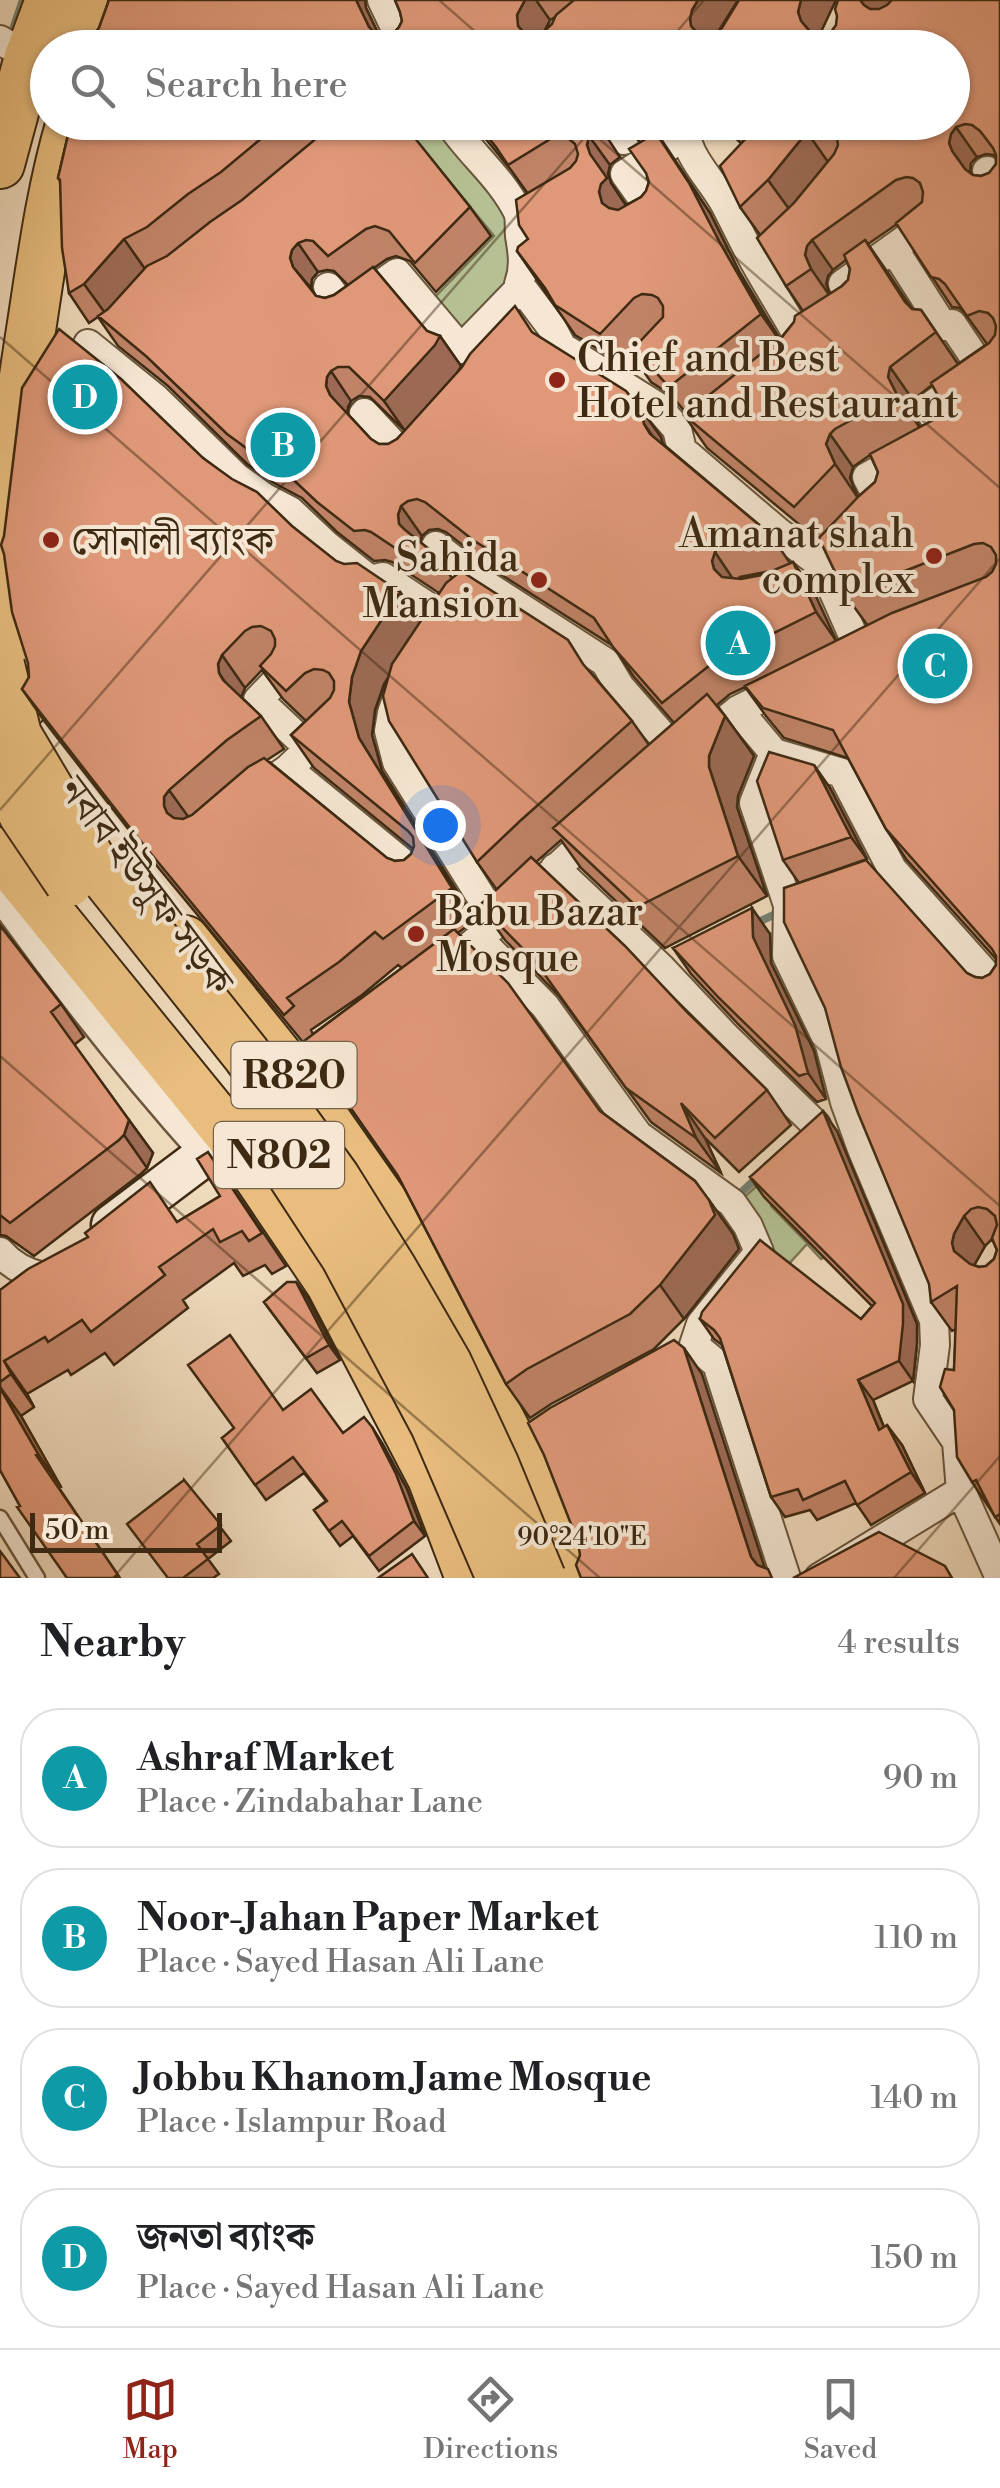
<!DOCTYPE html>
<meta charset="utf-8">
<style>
:root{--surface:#fff;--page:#f6f6f6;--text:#202124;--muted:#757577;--line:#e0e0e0;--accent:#8f2418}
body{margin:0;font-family:"Libre Bodoni","Noto Serif Bengali",serif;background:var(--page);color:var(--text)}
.scale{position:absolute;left:30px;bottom:25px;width:192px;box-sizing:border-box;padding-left:10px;border:5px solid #3e2a13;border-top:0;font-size:28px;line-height:35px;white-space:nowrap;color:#3e2a13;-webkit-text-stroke:8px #f5e7d3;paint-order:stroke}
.you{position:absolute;left:440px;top:825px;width:35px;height:35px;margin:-25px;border:8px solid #fff;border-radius:50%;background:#1a73e8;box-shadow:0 0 0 15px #1a73e833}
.badge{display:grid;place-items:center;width:65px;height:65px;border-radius:50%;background:var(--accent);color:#fff;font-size:32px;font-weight:700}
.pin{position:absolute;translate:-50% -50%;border:5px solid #fff;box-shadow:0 2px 10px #0006}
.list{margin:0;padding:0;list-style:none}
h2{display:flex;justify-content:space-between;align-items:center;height:130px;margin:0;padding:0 40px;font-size:42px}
h2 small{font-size:32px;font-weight:400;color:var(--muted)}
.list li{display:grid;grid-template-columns:65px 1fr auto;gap:30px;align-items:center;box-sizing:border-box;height:140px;margin:0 20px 20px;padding:0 20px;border:2px solid var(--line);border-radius:40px}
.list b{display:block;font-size:38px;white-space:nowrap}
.list p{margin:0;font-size:32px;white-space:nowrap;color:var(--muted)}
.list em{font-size:32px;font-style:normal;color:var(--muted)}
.icon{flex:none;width:55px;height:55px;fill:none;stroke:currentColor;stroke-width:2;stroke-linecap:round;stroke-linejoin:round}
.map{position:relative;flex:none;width:1000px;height:1578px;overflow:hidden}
.search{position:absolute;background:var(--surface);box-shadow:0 2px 8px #0004;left:30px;right:30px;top:30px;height:110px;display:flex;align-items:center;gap:25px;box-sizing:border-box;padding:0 35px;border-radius:55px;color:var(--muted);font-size:38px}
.sheet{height:770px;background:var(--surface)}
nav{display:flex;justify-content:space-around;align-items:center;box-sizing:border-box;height:140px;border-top:2px solid var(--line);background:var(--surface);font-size:28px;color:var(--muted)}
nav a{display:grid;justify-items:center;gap:5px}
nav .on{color:var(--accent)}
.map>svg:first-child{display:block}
.green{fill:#b5c194;stroke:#7a7654;stroke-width:2.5}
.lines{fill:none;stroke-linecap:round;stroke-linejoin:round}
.stream{stroke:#758072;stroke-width:8}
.service-casing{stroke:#6a563d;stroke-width:19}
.minor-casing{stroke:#6a563d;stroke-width:32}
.tertiary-casing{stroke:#6a563d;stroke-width:40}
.secondary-casing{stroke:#3e2a13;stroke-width:45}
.trunk-casing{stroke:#3e2a13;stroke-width:52}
.service{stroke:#f5e7d3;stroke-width:14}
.minor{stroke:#f5e7d3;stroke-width:28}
.tertiary{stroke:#f5e7d3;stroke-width:35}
.secondary{stroke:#f5e7d3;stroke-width:40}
.trunk{stroke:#e8bd7e;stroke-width:48}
.trunk-bridge-casing{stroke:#3e2a13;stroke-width:52;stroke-linecap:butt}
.trunk-bridge{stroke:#e8bd7e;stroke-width:48}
.wall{fill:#c08367;stroke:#3e2a13;stroke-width:2.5;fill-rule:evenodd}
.shaded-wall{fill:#9c6a54;stroke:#3e2a13;stroke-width:2.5}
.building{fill:#df9878;stroke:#3e2a13;stroke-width:2.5;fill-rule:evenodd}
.ticks{fill:none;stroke:#3e2a13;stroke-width:2.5;stroke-opacity:0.45}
.poi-dot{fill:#8f2418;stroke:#f5e7d3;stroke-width:4}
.labels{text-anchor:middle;stroke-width:8;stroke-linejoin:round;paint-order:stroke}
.shield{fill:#f5e7d3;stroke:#75634d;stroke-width:2.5}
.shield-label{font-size:38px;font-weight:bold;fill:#3e2a13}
.poi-label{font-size:40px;fill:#3e2a13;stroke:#f5e7d3;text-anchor:start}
.street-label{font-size:40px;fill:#3e2a13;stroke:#f5e7d3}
.ticks-label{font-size:25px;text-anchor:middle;fill:#3e2a13;stroke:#f5e7d3;stroke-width:8;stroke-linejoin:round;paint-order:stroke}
</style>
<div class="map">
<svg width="1000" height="1578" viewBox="0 0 1000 1578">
<rect width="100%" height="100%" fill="#efdabc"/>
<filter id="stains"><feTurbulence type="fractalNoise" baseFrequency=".002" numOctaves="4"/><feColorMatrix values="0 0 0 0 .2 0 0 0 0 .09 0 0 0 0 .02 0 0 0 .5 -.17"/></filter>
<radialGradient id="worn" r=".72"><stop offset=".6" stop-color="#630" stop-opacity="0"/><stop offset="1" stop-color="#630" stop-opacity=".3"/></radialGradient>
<!-- green -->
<path class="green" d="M423 123H440L509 208 511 288 463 337 433 299 494 236 412 136Z
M796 1150 790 1184 771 1206 808 1244 882 1203 894 1234 863 1251 857 1242 821 1259 807 1244 786 1267 767 1251 739 1202Z"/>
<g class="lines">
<!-- stream -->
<path class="stream" d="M10 38 23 0
M754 924 782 911
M735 1198 758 1177"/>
<defs>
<path id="service" d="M0 1518 37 1578"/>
<path id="minor" d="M382 0 405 48
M0 40 29 57
M449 122C470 154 501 177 518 212 521 220 519 228 520 236 523 254 525 267 519 284L552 328 562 347 658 407 677 429 682 450 778 532 815 560 833 590 859 649
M614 122 624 140
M684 122C685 157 709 175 725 204 737 227 748 251 761 273 774 296 788 317 800 340L801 349 796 355
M987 171 1000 188
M637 222 652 212 625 174 669 146
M893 248 943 326 952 324 983 370
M328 287 345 310 397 273 461 349 521 287
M847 311 856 304 843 284 927 224
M88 344 156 399 236 477 265 498 290 511 326 545 370 580 383 577 448 620
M364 413 405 457 417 444
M867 513 881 503 867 477 945 434 928 408 1000 358
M436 546 484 584 605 662 620 687 681 757
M281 676 258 700 309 748
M400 690 392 713 389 731 397 762 498 924
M738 710 774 753 842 773 892 869 1000 990
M700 741 738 710 790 684
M774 753 754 803 788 905 787 956 830 1045 845 1102 862 1149 934 1320 935 1345 928 1399 957 1442 961 1491 1000 1578
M288 769 420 877
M251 795 288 769 329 730
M555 868 662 969 725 1036 816 1125
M480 940 545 1006 638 1135 732 1203 748 1226 759 1252 701 1324 694 1345
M441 969C497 927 544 878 596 832
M0 1252C12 1266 26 1273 43 1277
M694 1345 717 1364 786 1578
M819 1578 961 1491"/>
<path id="tertiary" d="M0 889C65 981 134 1068 209 1152"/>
<path id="secondary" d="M112 1225 209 1152 252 1117"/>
<path id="trunk" d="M70 48 83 0
M0 164 29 57 50 0
M0 566C8 483 20 400 33 317 43 251 52 186 71 122
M0 590 8 651 25 703
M0 852 230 1135 330 1283 432 1478 470 1578
M185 940 297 1079 398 1223 537 1491 571 1578"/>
</defs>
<!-- service casing -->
<use href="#service" class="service-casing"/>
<!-- minor casing -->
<use href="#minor" class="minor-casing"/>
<!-- tertiary casing -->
<use href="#tertiary" class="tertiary-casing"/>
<!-- secondary casing -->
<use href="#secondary" class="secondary-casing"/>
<!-- trunk casing -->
<use href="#trunk" class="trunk-casing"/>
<!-- service -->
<use href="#service" class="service"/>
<!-- minor -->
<use href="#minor" class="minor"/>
<!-- tertiary -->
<use href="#tertiary" class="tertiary"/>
<!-- secondary -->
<use href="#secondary" class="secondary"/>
<!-- trunk -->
<use href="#trunk" class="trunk"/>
<defs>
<path id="trunk-bridge" d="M0 665 17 735 90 858 246 1054 335 1177 393 1270 447 1363 494 1464 541 1578
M0 769 23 814 69 882
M258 1123 345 1256 435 1425 501 1578"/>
</defs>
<!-- trunk-bridge casing -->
<use href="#trunk-bridge" class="trunk-bridge-casing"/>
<!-- trunk-bridge -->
<use href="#trunk-bridge" class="trunk-bridge"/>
</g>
<!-- wall -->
<path class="wall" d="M109 0H365L366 8 379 35 382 36 393 34 399 27 402 21 400 12 395 0H738L718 31 823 36 1000 0V1524L972 1482 954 1370 956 1329 952 1331 931 1302 967 973 975 977 982 978 990 974 996 965V959L906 859 886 829 848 758 784 738 766 716 745 687 730 694 717 705 754 756 738 796 737 807 767 896 665 948 581 868 561 840 536 862 767 1090 791 1125 739 1172 705 1138 721 1173 651 1122 559 996 505 940 480 905 497 890 477 862 388 677 384 684 375 710 372 735 382 771 475 920 458 933 600 1111 695 1181 733 1234 739 1249 684 1319 654 1349 551 1404 530 1418 506 1384 398 1176 308 1047H307L157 866 45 722 22 689 203 458 336 561 400 592 421 621 439 593 392 562 385 560 374 561 337 532 302 498 274 483 247 464 168 386 118 346 98 317 89 323 69 293 60 181 58 178 71 122H420L411 134 470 207 491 236 436 292 410 261 396 256 387 259 374 268 427 331 440 336 461 366 456 373 535 334 640 408 661 437 663 444 770 534 790 563 793 562 814 592 836 641 868 626 847 597 819 538 818 540 707 448 684 415 686 413 671 395 651 382 631 353 621 363 575 335 517 251 528 239V194L511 170 472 122H597L620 157 610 165 608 174 611 183 626 205 641 197 646 191 649 182 640 143 626 122H652L658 133H657L710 213 740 273 780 339 803 311 786 286 760 235 740 207 741 143 718 122H952V48L90 40 99 28ZM555 17 552 24 545 31 550 20ZM986 154 993 155 996 157V164L989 173 981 176 973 175 970 172 971 163 977 157ZM897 224 952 307 959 308 964 312 987 344 958 364 921 310 912 309 910 306 868 244ZM846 260 850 269 848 280 842 286 830 294 826 284 828 276 833 270ZM327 270 334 271 348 285 334 295 325 298 316 296 311 288 312 279 318 272ZM932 385 942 403 939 414 933 420 920 427 911 410 913 400ZM359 396 370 397 405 431 397 439 388 444H379L371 439 347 413 348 407 351 401ZM870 455 878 472 875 482 858 497 850 478 853 467ZM438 529 446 532 494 570 613 646 634 677 674 723 649 745 632 721 592 674 452 578 435 554 420 542 422 536 429 530ZM771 571 762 575 739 578 740 577ZM262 670 283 699 306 721 291 735 314 768 413 849 411 854 404 860 395 861 387 858 267 760 284 749 261 716 241 697 245 688ZM398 965 402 968 313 1034 311 1030 362 995ZM992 1239 997 1250 994 1259 986 1266 979 1267 974 1265 985 1246Z
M830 788 867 859 799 883 783 860Z
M0 925 61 1004 84 1037 74 1045 153 1153 147 1168 142 1173 34 1256 6 1236 0 1235Z
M770 934 771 963 814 1051 826 1099 817 1102 738 1024 691 974 673 948Z
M837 1131 917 1324V1344L913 1381 873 1400 884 1427 902 1445 925 1493 871 1525 856 1503 817 1520 810 1510 785 1517 771 1497 722 1345 714 1339 700 1319H861L872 1306 764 1197 750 1177Z
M231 1185 286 1266 272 1274 265 1265 243 1276 234 1263 183 1300 188 1308 114 1365 105 1353 71 1375 68 1370 27 1394 34 1407 21 1416 61 1487 59 1488 120 1578H67L20 1506 0 1470V1290L177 1222 220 1196Z
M296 1282 307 1297 340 1360 317 1373 264 1302Z
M283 1410 343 1433 382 1443 407 1489 425 1536 379 1571 353 1536 340 1546 314 1510 326 1501 304 1473 266 1500 222 1438Z
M184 1480 231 1541 208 1559 219 1574 213 1578H167Z"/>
<!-- shaded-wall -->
<path class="shaded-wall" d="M356 0H365L366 8 385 48 369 27Z
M525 0H536L550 20 538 44V48L518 26 517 15Z
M698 0H738L713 40 711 48 691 26 690 19 692 10Z
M801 0H836L820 34 819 42 801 21 798 12Z
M860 0H895L884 35Z
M400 122H420L409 136Z
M956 127 977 157 971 163 970 172 973 181 952 151 949 143 951 134Z
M807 132 828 162 789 209 768 180Z
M656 133 710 213 740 273 782 344 761 314Z
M589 136 610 165 608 174 611 183 627 207 620 222 602 203 587 145Z
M124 239 145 269 105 313 84 284Z
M812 240 833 270 828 276 826 284 832 299 811 269 805 255 807 246Z
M865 240 888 273 928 335 905 302Z
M298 243 318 272 312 279 311 288 293 267 290 258 292 250Z
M440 336 461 366 456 375 405 431 384 401Z
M890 367 913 400 911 410 920 428 897 395 888 377Z
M331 371 351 401 348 407 347 416 330 395 326 386 327 377Z
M640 408 661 437 665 454 644 424Z
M830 434 853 467 850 478 858 498 835 464 826 444Z
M401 506 422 536 419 544 420 553 399 524 398 515Z
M715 552 735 582 733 590 714 569 712 561Z
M793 562 814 592 837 642 816 612Z
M400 592 423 624 384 684 375 710 372 735 382 771 475 920 452 888 359 738 349 702 352 677 361 651Z
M222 655 245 688 241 697 246 713 219 673 218 664Z
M725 716 754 756 738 796 737 807 767 896 738 856 709 767V756Z
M814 765 830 788 867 859 851 837Z
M169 790 192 822 187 830 167 813 164 806V797Z
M752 908 770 934 771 963 814 1051 826 1099 808 1073 753 937Z
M681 1103 705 1138 721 1173 696 1138Z
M823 1111 837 1131 917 1324V1344L913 1381 899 1361Z
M129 1120 153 1153 147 1168 124 1135Z
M709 1200 733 1234 739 1249 684 1319 660 1285Z
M964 1216 985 1246 975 1264 973 1273 954 1251 952 1243 954 1234Z
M296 1282 307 1297 340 1360 329 1345Z
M684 1348 702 1374 768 1578 751 1557Z
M4 1361 27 1394 34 1407 11 1374Z
M858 1380 873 1400 893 1450 879 1430Z
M0 1387 21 1416 61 1487 38 1454Z
M887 1425 902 1445 925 1493 911 1472Z
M372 1427 382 1443 407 1489 425 1536 414 1521Z"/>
<!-- building -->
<path class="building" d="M109 0H356L369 27 375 33 382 36 393 34 399 27 402 21 400 12 395 0H525L517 15 518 26 524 33 531 35 541 34 552 24 556 15 574 0H698L692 10 690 19 691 26 697 33 706 36 715 34 722 28 739 0H801L798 12 801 21 812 34 823 36 831 32 836 25 837 16 835 9 838 0H860L864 5 870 9H879L887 5 892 0H1000V1514L995 1517 976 1480 972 1482 957 1457 954 1410 940 1387 945 1369 954 1370 957 1286 931 1302 929 1284 858 1113 841 1067 825 1008 784 922V888L866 860 967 973 975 977 982 978 990 974 996 965V956L992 949 886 829 833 730 763 708 745 686 892 613 986 577 992 572 996 564V555L991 547 983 543 974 544 879 581 847 597 819 538 859 496 875 482 878 472 870 454 933 420 939 414 942 403 931 383 989 343 995 335 996 326 993 318 988 313 979 311 967 316 945 284 939 279 931 277 896 223 922 202 923 192 920 183 913 178 906 177 896 180 812 240 807 246 805 255 811 269 786 286 757 238 794 203 834 154 838 145 837 138 832 130 822 126 815 127 807 132 768 180 740 207 720 166 748 136 732 122H952V48H77L78 45 90 40 99 28ZM965 124 972 125 980 131 993 148 996 155V164L989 173 981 176 973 175 965 169 952 151 949 143 951 134 956 127ZM978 1207 987 1209 995 1216 997 1225 992 1238 997 1250 994 1259 986 1266 979 1267 970 1264 954 1251 952 1243 954 1234 964 1216 971 1209Z
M71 122H281L221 172 188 194 147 227 124 239 84 284 69 293 62 248 60 180 58 178Z
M336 122H402L470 207 415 263 389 231 375 226 366 229 328 256 313 241 306 240 298 243 292 250 290 258 293 267 316 296 325 298 334 295 373 267 427 331 440 336 435 345 384 401 349 367H338L331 371 327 377 326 386 330 395 371 439 379 444H388L397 439 462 367 470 354 515 306 532 332 626 391 640 408 644 424 650 434 770 534 752 541 719 547 715 552 712 561 714 569 722 577 741 579 762 575 793 562 816 612 710 665 662 703 613 647 594 618 473 540 425 502 417 499 408 501 401 506 398 515 399 524 404 529 435 554 422 566 371 532 365 530 354 531 317 502 281 468 253 453 227 434 147 357 98 316 108 309 147 266 167 256 210 222 242 200Z
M476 122H593L599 127 589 136 587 145 590 154 607 178 601 184 599 192 602 203 609 208 618 210 641 197 646 191 649 182 646 173 629 149 656 133 689 183 720 243 761 314 669 387 650 366 630 352 663 317V306L658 298 652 295 642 294 634 298 600 334 555 305 545 288 517 251 518 247 528 239 519 225 516 200 570 168 576 161 578 154 575 144 568 138 561 136 552 138 508 165 496 147Z
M865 240 905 302 912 309 921 310 936 332 890 367 888 377 897 395 835 429 830 434 826 444 835 464 794 507 684 415 782 337 794 322 795 316 842 286 848 280 850 269 844 255Z
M59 329 121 379 203 458 232 479 257 492 292 526 336 561 344 564 357 563 400 592 361 651 352 677 349 702 359 738 452 888 383 939 375 932 339 962 287 998 294 1006 284 1015 134 833 22 689 29 677 28 663 12 612 4 554 1 545 4 536 22 388ZM261 626 271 631 275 639V646L271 654 260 666 286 691 305 673 314 669 323 670 329 673 334 681V690L330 698 291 735 408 831 413 837 414 846 411 854 404 860 395 861 387 858 264 758 248 767 192 815 183 819 174 818 167 813 164 806V797L169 790 227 740 261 716 223 680 219 673 218 664 222 655 245 631 252 627Z
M461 571 568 640 583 664 632 721 520 821 477 862 389 721 383 696 392 664 446 583Z
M707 694 725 716 709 756V767L738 856 637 907 553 828Z
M769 752 814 765 851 837 783 860 757 781Z
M531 857 625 946 688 1013 767 1090 715 1138 681 1103 696 1138 626 1088 535 961 480 905Z
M752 908 753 937 795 1025 808 1073 799 1076 719 998 673 948Z
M2 928 61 1004 51 1012 129 1120 124 1135 119 1140 10 1223 0 1215V930Z
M454 929 508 983 600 1111 695 1181 709 1200 715 1215 660 1285 630 1314 527 1369 506 1384 398 1176 304 1041Z
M823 1111 903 1304V1324L899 1361 858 1380 879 1430 887 1425 911 1472 857 1505 845 1481 803 1500 798 1489 771 1497 720 1338 714 1330 700 1319 702 1312 760 1240 861 1319 875 1303 750 1177Z
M208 1152 262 1233 249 1241 242 1231 220 1242 213 1229 159 1267 165 1275 91 1332 82 1320 48 1342 45 1337 4 1361 11 1374 0 1382V1290L28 1269 88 1237 85 1233 150 1182 177 1222 220 1196 197 1159Z
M287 1282H296L329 1345 306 1358 264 1302Z
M230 1335 283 1410 311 1389 343 1433 364 1417 372 1427 396 1474 414 1521 369 1556 342 1521 329 1531 314 1510 327 1501 293 1457 255 1485 222 1438 234 1428 188 1365Z
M674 1340 684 1348 751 1557 757 1565 768 1569 772 1578H581L576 1565 580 1555 578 1542 544 1455 528 1423 550 1408Z
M0 1388 38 1454 36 1455 118 1575 113 1578H67L17 1507 20 1506 0 1470Z
M184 1480 221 1525 197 1544 208 1559 183 1578H168L127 1524Z
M879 1532 945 1566 952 1578H793Z
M0 1551 20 1578H0Z
M412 1554 428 1578H378Z"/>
<!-- ticks -->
<path class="ticks" d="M439 0 494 48M663 48 704 0M580 122 1000 488M0 337 1000 1206M0 810 598 122M0 1056 600 1578M113 1578 1000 558M894 1578 1000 1456"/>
<!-- markers -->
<g class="poi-dot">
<circle cx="557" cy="380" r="10"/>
<circle cx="51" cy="540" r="10"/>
<circle cx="934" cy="556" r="10"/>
<circle cx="539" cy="580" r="10"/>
<circle cx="416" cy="934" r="10"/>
</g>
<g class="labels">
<!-- shield labels -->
<g class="shield">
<rect x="231.5" y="1042" width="125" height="66" rx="8"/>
<rect x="214" y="1122" width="130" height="66" rx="8"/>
</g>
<g class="shield-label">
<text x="294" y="1088">R820</text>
<text x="279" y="1168">N802</text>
</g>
<!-- poi labels -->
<g class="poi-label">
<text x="577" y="371">Chief and Best<tspan x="577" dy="46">Hotel and Restaurant</tspan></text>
<text x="914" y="547" text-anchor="end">Amanat shah<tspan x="914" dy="46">complex</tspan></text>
<text x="71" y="554">সোনালী ব্যাংক</text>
<text x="519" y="571" text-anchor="end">Sahida<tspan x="519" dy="46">Mansion</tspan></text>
<text x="436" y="925">Babu Bazar<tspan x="436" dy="46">Mosque</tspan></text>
</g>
<!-- street labels -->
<g class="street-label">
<text transform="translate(147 885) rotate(53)" y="14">নবাব ইউসুফ সড়ক</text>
</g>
</g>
<g class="ticks-label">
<text x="582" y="1545">90°24'10"E</text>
</g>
<rect width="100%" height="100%" filter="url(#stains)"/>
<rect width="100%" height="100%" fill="url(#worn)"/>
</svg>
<div class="scale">50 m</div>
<div class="you"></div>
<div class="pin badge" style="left:738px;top:643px;background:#0f9aa8">A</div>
<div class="pin badge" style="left:283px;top:445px;background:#0f9aa8">B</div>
<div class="pin badge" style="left:935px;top:666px;background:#0f9aa8">C</div>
<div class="pin badge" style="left:85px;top:397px;background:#0f9aa8">D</div>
<div class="search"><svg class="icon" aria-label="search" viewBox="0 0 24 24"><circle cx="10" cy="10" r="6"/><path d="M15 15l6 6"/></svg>Search here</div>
</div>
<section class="sheet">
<h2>Nearby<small>4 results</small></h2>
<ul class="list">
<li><span class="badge" style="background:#0f9aa8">A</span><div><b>Ashraf Market</b><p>Place · Zindabahar Lane</p></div><em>90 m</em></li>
<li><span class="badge" style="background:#0f9aa8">B</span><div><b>Noor-Jahan Paper Market</b><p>Place · Sayed Hasan Ali Lane</p></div><em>110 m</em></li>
<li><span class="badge" style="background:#0f9aa8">C</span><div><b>Jobbu Khanom Jame Mosque</b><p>Place · Islampur Road</p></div><em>140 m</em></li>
<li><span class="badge" style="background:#0f9aa8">D</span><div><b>জনতা ব্যাংক</b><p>Place · Sayed Hasan Ali Lane</p></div><em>150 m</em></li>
</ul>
</section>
<nav>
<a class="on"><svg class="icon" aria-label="map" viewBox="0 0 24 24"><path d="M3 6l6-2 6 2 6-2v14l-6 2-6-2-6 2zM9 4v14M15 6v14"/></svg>Map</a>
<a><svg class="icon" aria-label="directions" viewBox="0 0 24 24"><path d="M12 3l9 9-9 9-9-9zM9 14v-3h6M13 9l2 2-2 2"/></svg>Directions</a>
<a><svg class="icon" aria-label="saved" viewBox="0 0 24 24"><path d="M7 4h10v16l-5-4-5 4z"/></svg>Saved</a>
</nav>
